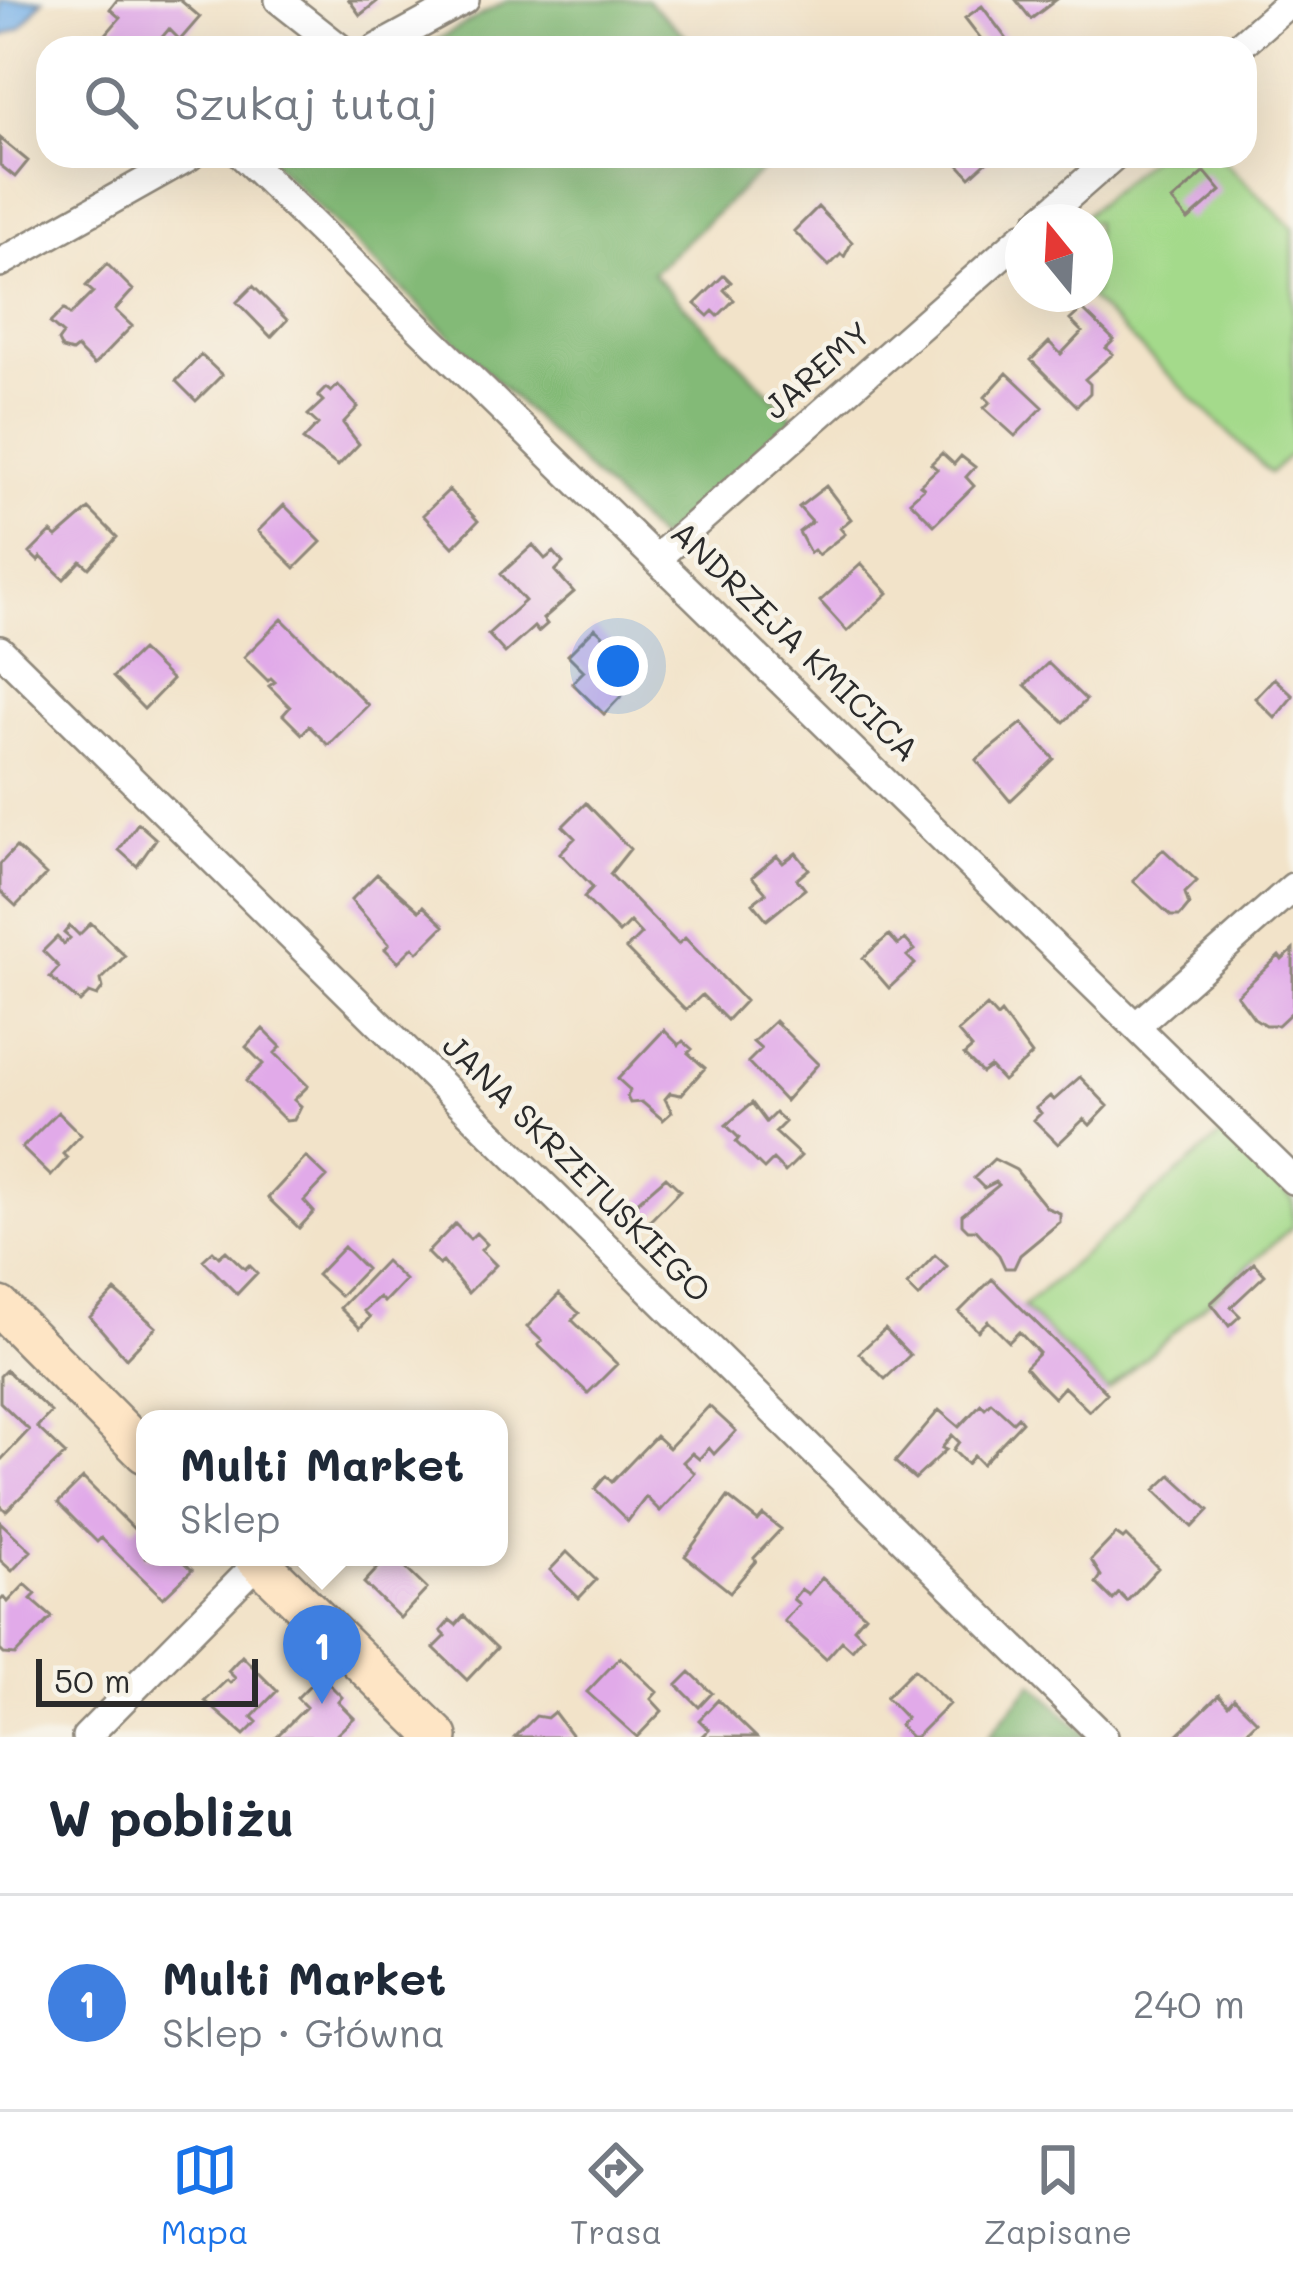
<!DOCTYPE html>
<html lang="pl">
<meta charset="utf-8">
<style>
:root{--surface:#fff;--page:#f2f2f3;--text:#1f2937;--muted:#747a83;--line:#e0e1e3;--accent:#1a73e8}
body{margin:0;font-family:Mali,sans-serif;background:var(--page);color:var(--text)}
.compass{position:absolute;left:1005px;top:204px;width:108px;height:108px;border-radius:50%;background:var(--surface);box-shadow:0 12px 48px #0002;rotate:342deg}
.scale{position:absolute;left:36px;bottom:30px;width:222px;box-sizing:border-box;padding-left:12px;border:6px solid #2b2b2b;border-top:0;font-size:33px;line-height:42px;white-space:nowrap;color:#2b2b2b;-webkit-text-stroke:9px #f7f3e8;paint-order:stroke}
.you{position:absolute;left:618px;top:666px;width:42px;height:42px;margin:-30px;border:9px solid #fff;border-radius:50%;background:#1a73e8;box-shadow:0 0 0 18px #1a73e833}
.badge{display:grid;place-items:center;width:78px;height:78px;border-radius:50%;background:var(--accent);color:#fff;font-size:39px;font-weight:700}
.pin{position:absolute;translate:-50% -99px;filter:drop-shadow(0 3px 6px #0008)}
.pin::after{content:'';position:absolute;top:63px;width:42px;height:36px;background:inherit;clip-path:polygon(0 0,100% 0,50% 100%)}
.popup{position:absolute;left:136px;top:1410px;width:372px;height:156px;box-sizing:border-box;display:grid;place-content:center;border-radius:24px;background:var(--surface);filter:drop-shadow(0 3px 9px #0005);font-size:39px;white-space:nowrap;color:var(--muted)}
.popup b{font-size:45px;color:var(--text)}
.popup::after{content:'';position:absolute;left:50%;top:100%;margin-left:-24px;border:24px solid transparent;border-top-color:var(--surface)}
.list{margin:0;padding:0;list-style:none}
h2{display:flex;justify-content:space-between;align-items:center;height:156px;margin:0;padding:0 48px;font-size:51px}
h2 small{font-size:39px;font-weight:400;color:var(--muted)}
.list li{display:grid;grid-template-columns:78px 1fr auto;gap:36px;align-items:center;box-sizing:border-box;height:216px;padding:0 48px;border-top:3px solid var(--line)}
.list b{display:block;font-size:45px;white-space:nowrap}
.list p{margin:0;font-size:39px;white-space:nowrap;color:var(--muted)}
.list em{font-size:39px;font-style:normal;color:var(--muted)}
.icon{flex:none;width:66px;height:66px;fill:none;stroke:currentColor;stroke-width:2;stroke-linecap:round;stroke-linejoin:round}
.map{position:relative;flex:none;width:1293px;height:1737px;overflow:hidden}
.search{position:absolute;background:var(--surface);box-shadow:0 12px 48px #0002;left:36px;right:36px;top:36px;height:132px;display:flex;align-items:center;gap:30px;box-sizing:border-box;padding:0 42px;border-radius:36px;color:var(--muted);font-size:45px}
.sheet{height:372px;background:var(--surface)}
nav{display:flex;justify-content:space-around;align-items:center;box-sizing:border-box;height:168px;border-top:3px solid var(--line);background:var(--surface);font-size:33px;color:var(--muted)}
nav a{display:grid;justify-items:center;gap:6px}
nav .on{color:var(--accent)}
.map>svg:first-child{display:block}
.green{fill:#a4da8b;stroke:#68825b;stroke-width:3}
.forest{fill:#83ba77;stroke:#577251;stroke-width:3}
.water{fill:#79b2e9;stroke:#526e8a;stroke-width:3}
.building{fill:#e1aae9}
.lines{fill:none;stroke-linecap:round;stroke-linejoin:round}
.street-casing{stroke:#8e877a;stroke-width:32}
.secondary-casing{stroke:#8e877a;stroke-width:44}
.street{stroke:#fff;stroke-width:27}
.secondary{stroke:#fee5c5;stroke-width:39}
.labels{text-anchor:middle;stroke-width:9;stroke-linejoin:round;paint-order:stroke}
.street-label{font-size:33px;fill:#2b2b2b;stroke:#f7f3e8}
</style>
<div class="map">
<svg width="1293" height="1737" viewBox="0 0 1293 1737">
<rect width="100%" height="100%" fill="#f7f3e8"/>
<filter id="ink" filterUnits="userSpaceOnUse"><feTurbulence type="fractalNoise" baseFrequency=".00833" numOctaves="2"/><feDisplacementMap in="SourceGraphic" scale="24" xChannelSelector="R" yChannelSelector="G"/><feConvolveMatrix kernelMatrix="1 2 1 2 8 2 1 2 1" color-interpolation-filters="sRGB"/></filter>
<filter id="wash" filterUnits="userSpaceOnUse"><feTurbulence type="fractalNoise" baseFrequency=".004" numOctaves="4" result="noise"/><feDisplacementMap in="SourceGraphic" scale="48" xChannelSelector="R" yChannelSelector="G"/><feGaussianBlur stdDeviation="2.7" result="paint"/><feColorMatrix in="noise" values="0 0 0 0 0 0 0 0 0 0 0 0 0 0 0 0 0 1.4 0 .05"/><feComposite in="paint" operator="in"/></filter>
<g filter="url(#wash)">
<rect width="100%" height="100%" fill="#f2e3c9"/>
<!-- green -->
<path class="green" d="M1152 156H1218L1293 228V452L1270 473 1085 294H1095V222H1077Z
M1224 1133 1293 1200V1226L1108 1391 1023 1307Z"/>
<!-- forest -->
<path class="forest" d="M508 0H647L698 48H423Z
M266 156H777L652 273 797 421 659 540Z
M1033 1683 1088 1737H988Z"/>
<!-- water -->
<path class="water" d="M0 0H43L21 28 0 37Z"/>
<g id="blocks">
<!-- building -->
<path class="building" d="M117 0H180L200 17 180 40 169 29 153 48H94L120 18 110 9Z
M349 0H379L360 15Z
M1016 0H1056L1031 19Z
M982 6 1006 38 993 48H988L965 18Z
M0 138 28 161 15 177 0 165Z
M951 156H993L970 177Z
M1205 172 1221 191 1188 220 1172 201Z
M818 207 852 242 844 257 841 254 829 266 794 231Z
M107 264 133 290 115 310 132 326 94 365 77 348 72 352 62 349 58 341 63 334 50 323 64 309 70 315 93 292 86 286Z
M724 275 731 282 724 290 734 300 718 316 713 311 708 316 695 304Z
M253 286 287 320 271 337 237 302Z
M1082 309 1114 340 1106 348 1113 354 1085 379 1090 384V393L1077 406 1031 360 1049 342 1061 354 1082 332 1070 320Z
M201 355 222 375 196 401 176 381Z
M1007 373 1043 407 1015 436 984 408 990 402 985 397Z
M338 385 358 407 343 423 359 444 338 466 303 440 318 424 308 415 323 401 318 396 326 388 331 392Z
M942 453 954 464 961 456 975 467 966 477 974 486 934 525 910 501 924 488 920 485 937 469 931 464Z
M826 486 851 519 840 528 845 534 818 555 814 550 810 553 799 532 812 522 799 507Z
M449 490 478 521 453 547 423 515Z
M284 505 321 542 295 568 258 531Z
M89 509 117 537 89 568 81 561 64 579 41 557 38 561 30 553 51 532 57 537Z
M533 545 545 559 554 552 563 563 555 571 574 592 543 619 547 624 538 632 534 627 505 653 488 634 525 601 501 574Z
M861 564 888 593 847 631 820 601Z
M282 619 368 705 328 745 309 726 302 734 283 715 290 707 269 686 275 682 271 678 268 681 244 657Z
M595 628 613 645 606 651 623 668 612 679 625 692 604 714 572 683 584 671 568 655Z
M141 650 172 680 144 709 113 677Z
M1048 663 1086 700 1064 722 1025 685Z
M1274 678 1293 696 1275 718 1255 698Z
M1022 723 1054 759 1010 801 976 760Z
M586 803 630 849 610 874 678 944 685 938 745 1001 727 1020 702 995 686 1010 626 949 641 934 630 922 619 933 584 897 593 887 560 853 575 838 563 826Z
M138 823 156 839 137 866 119 850Z
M16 847 46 875 16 906 0 891V864Z
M1163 849 1197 881 1185 893 1189 905 1180 916H1171L1133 881Z
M796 853 809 869 797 879 805 889 767 920 753 903 766 893 752 877 777 856 783 863Z
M377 874 419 911 423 906 444 926 418 952 413 947 398 962 385 949 389 944 351 900Z
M91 923 125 956 101 980 103 988 97 996 89 993 80 1002 50 977 59 967 43 951 57 937 64 944 70 938 64 933 70 926 79 935Z
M889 935 898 945 905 939 915 950 907 956 915 964 889 988 863 958Z
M1293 950V1011L1278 1025H1265L1254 1018 1237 995 1279 956 1282 960Z
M987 1006 997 1017 1001 1013 1032 1055 1003 1081 990 1067 982 1073 964 1055 972 1048 958 1032Z
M775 1021 818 1064 785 1101 748 1062 761 1049 753 1042Z
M263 1029 281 1047 275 1053 308 1086 294 1100 301 1106 294 1120 286 1121 246 1081 263 1064 246 1047Z
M664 1030 679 1045 683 1041 692 1049 688 1053 705 1068 681 1095 670 1093 665 1099 672 1112 663 1120 642 1102 630 1103 627 1097 630 1090 618 1079Z
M1080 1077 1108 1106 1090 1125 1084 1119 1058 1144 1034 1120 1041 1113 1036 1108 1050 1096 1054 1100Z
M752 1103 766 1122 775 1113 785 1122 775 1132 801 1156 785 1172 773 1160 764 1169 736 1142 739 1138 726 1125Z
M58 1112 81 1135 63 1154 67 1158 51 1176 22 1148Z
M306 1157 327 1177 304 1201 314 1212 299 1228 268 1198Z
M994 1159 1016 1170 1047 1208 1060 1213V1222L1020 1255 1014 1268H1005L999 1255 976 1230H968L962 1224V1215L999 1185 996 1182 984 1188 974 1178Z
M666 1177 680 1190 644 1227 627 1211Z
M455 1224 470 1239 476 1233 487 1244 481 1250 496 1265 468 1293 443 1262 439 1265 427 1253Z
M344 1247 366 1269 340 1296 317 1275Z
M213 1251 219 1257 226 1251 245 1269 249 1265 257 1273 237 1294 203 1260Z
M935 1255 947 1266 919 1297 907 1285Z
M385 1261 405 1280 384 1302 379 1297 364 1311 370 1317 360 1328 340 1308Z
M1254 1263 1265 1275 1231 1307 1240 1316 1229 1326 1211 1303Z
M992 1279 1107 1393 1089 1411 1064 1387 1054 1398 1038 1382 1025 1367 1039 1353 1019 1332 1009 1342 988 1321 978 1331 959 1312Z
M115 1291 156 1327 126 1358 90 1317Z
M559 1294 579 1313 572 1320 617 1364 588 1393 538 1345 542 1341 527 1327Z
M885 1329 910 1355 885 1379 859 1353Z
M6 1370 51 1412 37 1427 65 1454 6 1511 0 1505V1461L29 1430 0 1402V1376Z
M991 1402 1013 1422 1018 1417 1022 1422 982 1464 974 1456 967 1464 953 1450 959 1442 952 1435 942 1448 946 1450 915 1479 895 1462 939 1410 959 1427 981 1404 985 1408Z
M709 1406 736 1431 714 1454 709 1448 699 1459 692 1453 683 1462 695 1473 660 1511 646 1497 628 1521 595 1489 606 1476 612 1482 656 1436 669 1448Z
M1171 1475 1209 1510 1193 1527 1155 1490Z
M83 1478 134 1529 142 1521 145 1525V1557H178L192 1570 163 1598 101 1538 97 1542 58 1503Z
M728 1497 758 1521 763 1515 781 1529 754 1558 756 1561 730 1592 685 1556Z
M0 1522 31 1551 12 1571 0 1560Z
M1116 1534 1123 1539 1126 1536 1158 1568 1127 1601 1119 1593 1113 1600 1096 1583 1101 1576 1091 1560Z
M567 1552 596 1580 579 1598 550 1570Z
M388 1557H394L427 1589 400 1618 364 1583Z
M822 1578 865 1615 854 1628 863 1637 852 1650 842 1641 826 1659 784 1621 799 1604 793 1599 801 1589 808 1594Z
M25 1584 36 1594 31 1599 52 1617 15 1655 4 1654 0 1650V1601L4 1597 8 1602Z
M464 1616 497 1648 467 1680 434 1648 446 1636 441 1631 450 1620 456 1625Z
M242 1656 277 1691 252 1717 257 1722 244 1735 205 1701 227 1680 230 1683 235 1678 228 1671Z
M620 1657 657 1692 651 1699 662 1711 637 1737 587 1692Z
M914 1669 949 1704 916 1737H911L899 1725 906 1718 886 1697Z
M690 1672 712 1693 699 1707 677 1685Z
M320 1675 342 1697 338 1702 354 1718 334 1737H276L306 1707 297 1698Z
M1219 1695 1228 1705 1234 1698 1257 1721 1243 1735 1245 1737H1175Z
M718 1700 756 1737H702L709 1730 699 1720Z
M554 1712 573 1737H515L536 1716 547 1718Z"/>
</g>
</g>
<g filter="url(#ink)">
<use href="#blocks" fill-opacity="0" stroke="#8e877a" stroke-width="3"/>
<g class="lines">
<defs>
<path id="street" d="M279 0 340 48
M377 48 465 0
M1237 48 1292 0
M243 156 1293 1180
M1039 222 1114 156
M0 263 190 156
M658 557 1023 236
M0 650 1104 1737
M1136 1026 1293 887
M86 1737 259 1562"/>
<path id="secondary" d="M0 1307 145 1453
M254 1557 438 1737"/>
</defs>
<!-- street casing -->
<use href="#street" class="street-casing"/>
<!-- secondary casing -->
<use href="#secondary" class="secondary-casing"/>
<!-- street -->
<use href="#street" class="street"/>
<!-- secondary -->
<use href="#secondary" class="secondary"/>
</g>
</g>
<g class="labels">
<!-- street labels -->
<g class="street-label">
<text transform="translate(817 370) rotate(-41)" y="12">JAREMY</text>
<text transform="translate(795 641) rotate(44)" y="12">ANDRZEJA KMICICA</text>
<text transform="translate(577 1168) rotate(45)" y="12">JANA SKRZETUSKIEGO</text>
</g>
</g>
</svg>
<svg class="compass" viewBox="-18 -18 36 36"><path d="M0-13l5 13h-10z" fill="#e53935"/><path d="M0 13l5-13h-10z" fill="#747a83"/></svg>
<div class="scale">50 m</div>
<div class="you"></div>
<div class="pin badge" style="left:322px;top:1704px;background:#3f7fe0">1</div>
<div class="popup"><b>Multi Market</b>Sklep</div>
<div class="search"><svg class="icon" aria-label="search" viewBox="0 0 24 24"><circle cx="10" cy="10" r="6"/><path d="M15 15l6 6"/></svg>Szukaj tutaj</div>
</div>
<section class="sheet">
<h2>W pobliżu<small></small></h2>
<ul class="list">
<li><span class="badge" style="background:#3f7fe0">1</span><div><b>Multi Market</b><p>Sklep · Główna</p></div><em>240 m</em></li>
</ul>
</section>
<nav>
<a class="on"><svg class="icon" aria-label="map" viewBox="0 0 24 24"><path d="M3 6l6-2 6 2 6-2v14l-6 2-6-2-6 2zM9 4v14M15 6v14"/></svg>Mapa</a>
<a><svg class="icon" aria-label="directions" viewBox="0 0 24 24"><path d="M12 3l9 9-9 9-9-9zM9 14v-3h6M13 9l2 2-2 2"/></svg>Trasa</a>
<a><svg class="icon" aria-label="saved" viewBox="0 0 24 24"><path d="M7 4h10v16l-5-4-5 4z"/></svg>Zapisane</a>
</nav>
